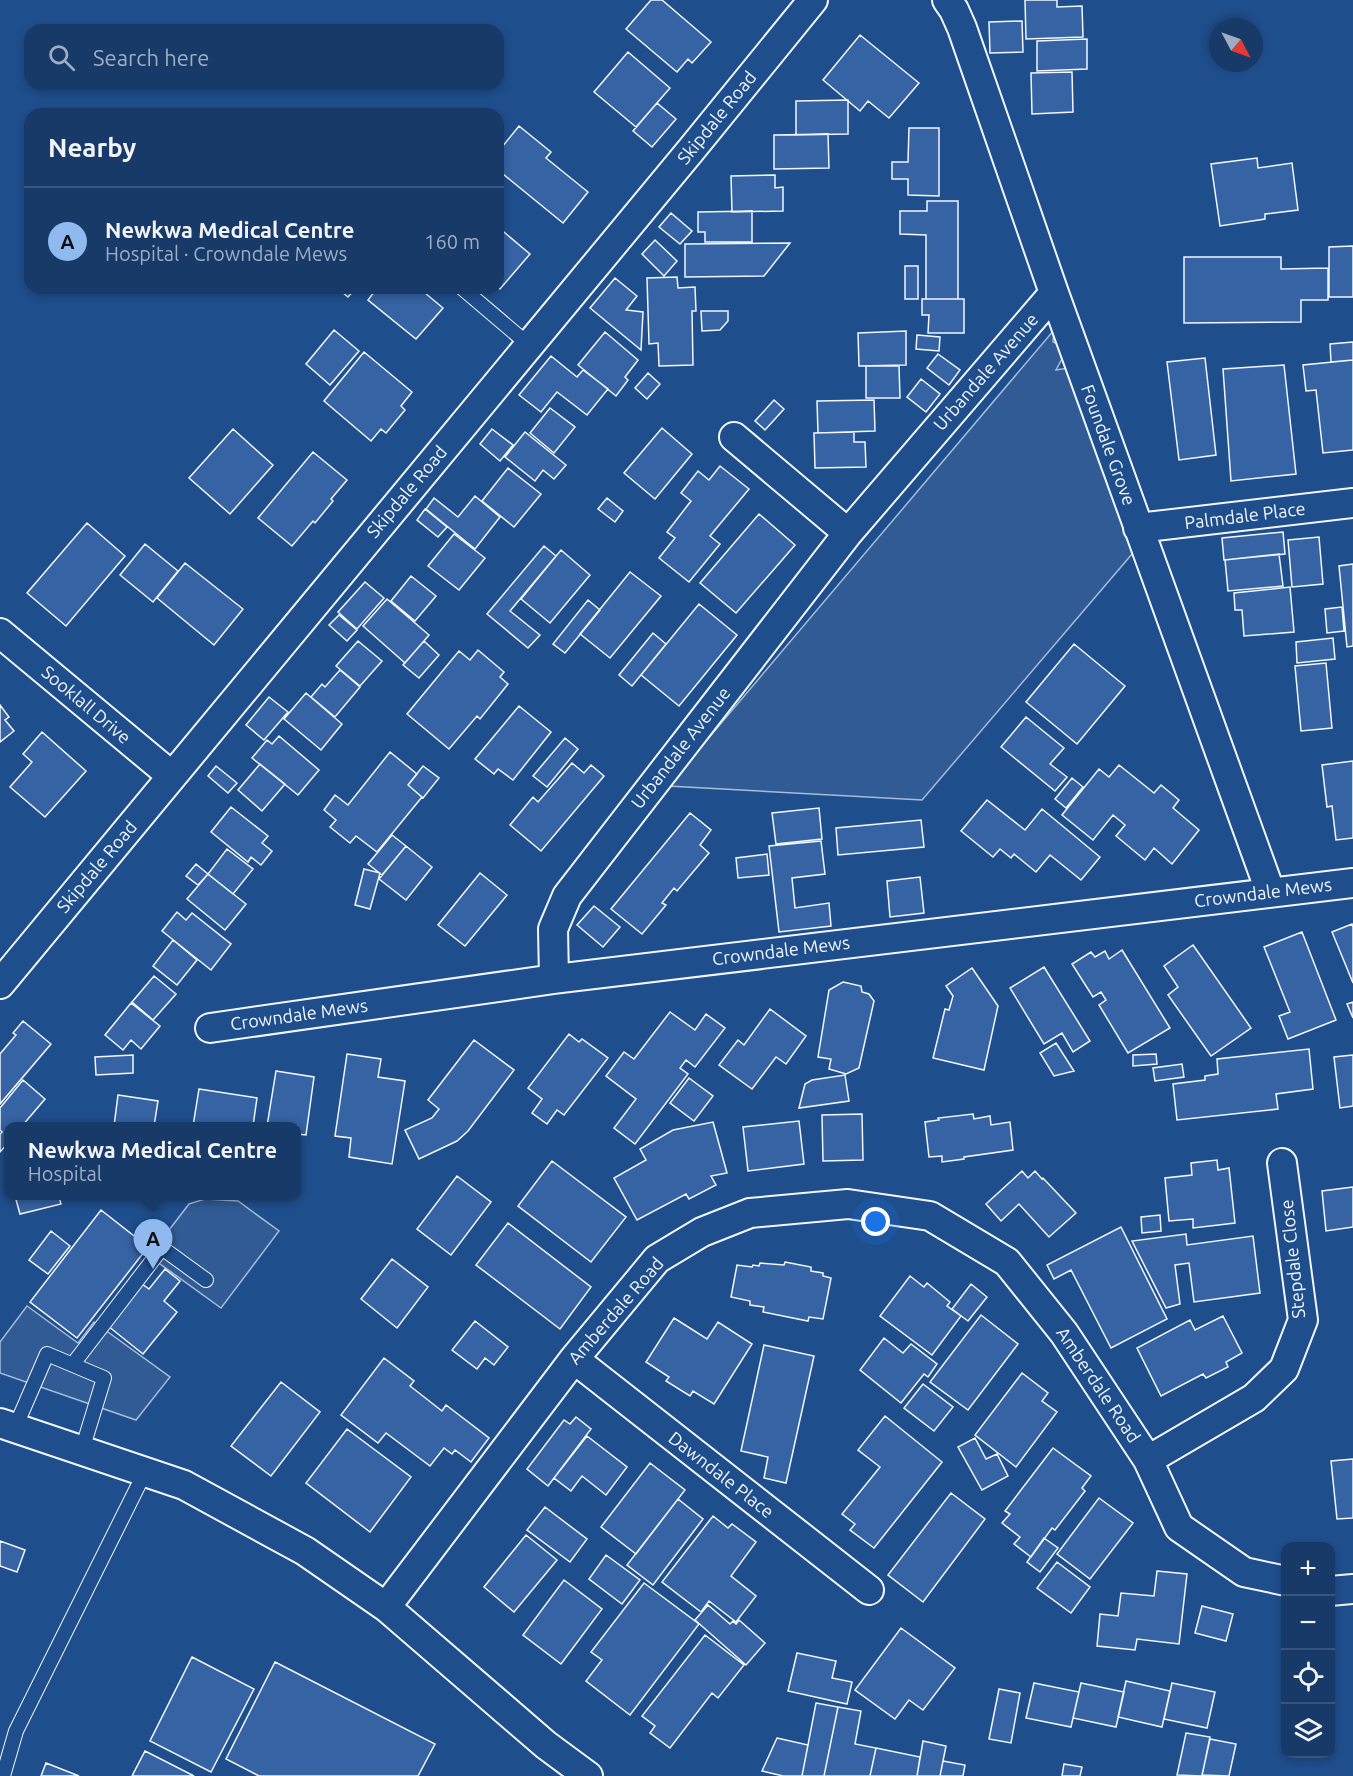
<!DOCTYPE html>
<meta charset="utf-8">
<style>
:root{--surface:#173a69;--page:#244571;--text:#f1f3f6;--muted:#9eadc0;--line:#36547d;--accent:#90b9f0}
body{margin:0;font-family:Ubuntu,sans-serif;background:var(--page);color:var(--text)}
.controls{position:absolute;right:18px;bottom:18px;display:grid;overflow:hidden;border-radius:12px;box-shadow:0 3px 9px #0003}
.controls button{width:54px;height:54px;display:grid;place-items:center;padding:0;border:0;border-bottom:2px solid var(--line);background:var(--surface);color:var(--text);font:30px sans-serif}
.compass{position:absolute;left:1209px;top:18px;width:54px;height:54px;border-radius:50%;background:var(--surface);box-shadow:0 3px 9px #0003;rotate:131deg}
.you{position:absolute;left:876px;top:1222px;width:21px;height:21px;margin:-15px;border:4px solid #fff;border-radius:50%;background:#1a73e8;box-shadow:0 0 0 9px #1a73e833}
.badge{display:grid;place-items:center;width:39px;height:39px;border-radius:50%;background:var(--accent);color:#111;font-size:20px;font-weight:700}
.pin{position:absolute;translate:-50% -50px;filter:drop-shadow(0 2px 3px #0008)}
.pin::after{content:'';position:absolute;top:32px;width:21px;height:18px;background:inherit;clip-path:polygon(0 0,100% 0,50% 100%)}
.popup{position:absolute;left:4px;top:1122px;width:297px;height:78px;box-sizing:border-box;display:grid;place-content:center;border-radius:12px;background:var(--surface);filter:drop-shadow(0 2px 4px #0005);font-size:20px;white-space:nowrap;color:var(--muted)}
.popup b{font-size:22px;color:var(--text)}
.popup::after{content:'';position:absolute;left:50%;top:100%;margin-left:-12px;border:12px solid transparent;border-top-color:var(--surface)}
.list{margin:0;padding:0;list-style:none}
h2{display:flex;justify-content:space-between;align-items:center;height:78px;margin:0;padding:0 24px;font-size:26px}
h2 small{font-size:20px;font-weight:400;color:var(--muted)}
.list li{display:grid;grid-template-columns:39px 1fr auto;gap:18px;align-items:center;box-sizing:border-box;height:108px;padding:0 24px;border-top:2px solid var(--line)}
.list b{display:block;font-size:22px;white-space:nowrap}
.list p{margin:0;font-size:20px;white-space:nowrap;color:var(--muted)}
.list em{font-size:20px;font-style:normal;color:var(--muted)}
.icon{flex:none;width:33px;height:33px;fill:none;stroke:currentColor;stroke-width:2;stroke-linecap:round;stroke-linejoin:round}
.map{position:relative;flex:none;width:1353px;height:1776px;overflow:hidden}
.search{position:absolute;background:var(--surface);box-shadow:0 3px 9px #0003;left:24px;top:24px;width:480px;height:66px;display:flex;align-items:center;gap:15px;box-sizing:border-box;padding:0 21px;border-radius:18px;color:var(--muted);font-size:22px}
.panel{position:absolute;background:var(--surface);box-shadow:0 3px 9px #0003;left:24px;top:108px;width:480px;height:186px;border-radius:18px}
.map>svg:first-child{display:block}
.built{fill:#305b95;stroke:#a8bbd7;stroke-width:1.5}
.building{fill:#3563a3;stroke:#f2f6ff;stroke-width:1.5}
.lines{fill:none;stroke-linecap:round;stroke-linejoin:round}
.service-casing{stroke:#f2f6ff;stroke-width:16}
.minor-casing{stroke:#f2f6ff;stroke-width:32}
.service{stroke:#1f4e8c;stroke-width:14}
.minor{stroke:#1f4e8c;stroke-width:28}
.labels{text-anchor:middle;stroke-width:4.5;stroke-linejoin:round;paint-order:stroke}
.street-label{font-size:18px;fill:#f2f6ff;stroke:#1f4e8c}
</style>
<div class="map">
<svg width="1353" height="1776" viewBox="0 0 1353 1776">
<rect width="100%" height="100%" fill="#1f4e8c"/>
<!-- built -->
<path class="built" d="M1054 330 1053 342 1064 346 1063 357 1056 370 1080 366 1138 547 922 800 668 786Z
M205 1199 238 1201 279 1231 221 1308 149 1256 189 1204Z
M27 1306 78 1343 94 1322 170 1377 136 1420 0 1373V1342Z"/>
<!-- building -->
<path class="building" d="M651 0H662L711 42 692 63 688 59 677 72 626 29Z
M1025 0H1057V7L1082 6 1083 37 1026 39Z
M1022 21 1023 52 990 53 989 22Z
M860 35 919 83 889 118 868 101 860 111 823 80Z
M1087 39V69L1037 71V41Z
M628 52 670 88 636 127 594 92Z
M1072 72 1073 112 1032 114 1031 73Z
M848 100V134L796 135V101Z
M657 103 676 119 652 147 633 131Z
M519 126 551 152 546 158 588 192 563 223 498 170V152Z
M909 128H939V196L908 195V179H892V162H908Z
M828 134 829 168 774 169V135Z
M1257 158 1258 168 1292 163 1298 210 1265 214V219L1220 226 1211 164Z
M775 175V188L783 187V211L732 212 731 176Z
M927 201H958V299H926V235L900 234V211H927Z
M752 211V242H705V232H698V212Z
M671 213 692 231 680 244 659 227Z
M498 227 530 254 500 289 498 287Z
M655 240 677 261 664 276 642 254Z
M790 243 764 276 685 277V244Z
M1353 246V297H1329V247Z
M1184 257H1281V269L1328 268V300H1301V322L1184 323Z
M905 266H918V299H905Z
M677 277 678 288 695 287 696 311H692L693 365 659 366 658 343 649 344 647 278Z
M615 278 637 296 626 310 643 312 641 350 590 308Z
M337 288H356L348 297Z
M377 288H419L443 308 416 339 368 300Z
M922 299H964V333H928L929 315H922Z
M701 311H728V321L720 330 702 331Z
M334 330 359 351 330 385 306 364Z
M906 331V365L859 366 858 333Z
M605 332 638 360 625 377 628 380 616 396 578 365Z
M917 335 940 337 939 351 916 349Z
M1353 342V360L1331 362 1330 344Z
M364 352 412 392 401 406 405 410 386 433 381 429 371 441 324 401Z
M938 354 960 370 949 385 927 368Z
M551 356 577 377 583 370 608 389 587 415 557 392 541 412 519 395Z
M1205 358 1216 455 1179 460 1167 362Z
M1353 360V450L1323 453 1316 390 1306 391 1303 365Z
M1284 365 1296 474 1231 481 1223 369Z
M866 366H899L900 398H866Z
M648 373 660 384 647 399 635 388Z
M921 379 940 394 926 412 907 397Z
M774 400 784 409 765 430 755 421Z
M874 400 875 431 818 433 817 401Z
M550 408 575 427 554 453 530 433Z
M662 428 692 454 655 499 624 473Z
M233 429 273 465 230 514 189 478Z
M492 429 513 445 500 461 480 444Z
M525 432 566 465 554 479 543 470 535 481 505 457Z
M854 432V442H865L866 467 815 468 814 433Z
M313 452 347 480 331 499 333 501 315 523 313 521 292 546 258 518Z
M720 466 749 489 710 536 720 544 689 582 659 558 675 538 667 532 691 501 681 493 698 471 709 480Z
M508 468 541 494 514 527 482 501Z
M475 496 500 517 475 549 426 509 434 498 458 517Z
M607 498 623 511 615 522 598 509Z
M425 509 447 527 438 537 417 520Z
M759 514 795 545 736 613 700 583Z
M87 523 125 556 66 626 27 593Z
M1283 532 1285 554 1224 560 1222 538Z
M454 534 485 558 459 590 428 566Z
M1319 537 1323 584 1292 587 1288 540Z
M145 544 178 571 153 602 120 575Z
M544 546 556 556 510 611 540 635 528 648 487 614Z
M561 550 590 575 550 623 521 599Z
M1279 554 1283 586 1228 591 1225 560Z
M185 563 243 609 214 645 157 598Z
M1353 564V646L1347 647 1339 566Z
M630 572 661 596 610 658 580 634Z
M411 576 436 596 415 621 391 601Z
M365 582 384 598 357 629 338 612Z
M1290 587 1294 632 1244 636 1242 610H1235L1234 593Z
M387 599 429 635 405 663 363 626Z
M588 600 600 610 565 653 553 644Z
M699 604 737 635 679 706 641 675Z
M1342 607 1344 631 1327 633 1325 609Z
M339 615 357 630 347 641 329 625Z
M653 633 666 644 632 686 619 675Z
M1333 638 1335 659 1297 663 1296 642Z
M358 641 382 661 360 686 336 666Z
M424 641 439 655 419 678 403 665Z
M1074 644 1125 686 1077 744 1026 702Z
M478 650 504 672 500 677 508 684 480 719 477 716 449 749 407 714 459 651 470 660Z
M1326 663 1332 728 1301 731 1295 666Z
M340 670 360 687 335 717 311 697 322 684 325 687Z
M306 693 342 724 321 750 284 719Z
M269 697 288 712 264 740 246 725Z
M0 705 9 717 5 720 14 731 0 742Z
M519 706 551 732 513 780 498 769 494 774 475 759Z
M1026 717 1064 748 1050 764 1067 777 1055 791 1001 747Z
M42 732 86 771 45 817 10 787 32 762 23 754Z
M279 736 319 770 298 795 252 758 267 740 272 744Z
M565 738 578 749 547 787 533 776Z
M390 752 417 774 408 785 422 797 377 852 356 836 350 843 330 827 336 820 324 810 335 795 348 805Z
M1353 761V838L1336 840 1332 806 1327 807 1322 765Z
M572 763 584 773 591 765 604 776 541 851 510 825 533 797 538 802Z
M260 764 285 784 262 811 238 790Z
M1119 765 1154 793 1161 785 1179 800 1173 808 1199 830 1172 864 1154 848 1145 860 1116 836 1125 825 1113 815 1093 840 1062 815 1099 769 1109 777Z
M216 766 237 783 228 793 208 776Z
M423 766 439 778 423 798 408 785Z
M1072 778 1083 787 1066 808 1055 799Z
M987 800 1025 830 1042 809 1100 857 1081 880 1050 855 1036 872 1014 854 1011 858 1000 849 993 857 961 831Z
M231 807 268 836 262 843 272 851 261 865 251 857 248 862 211 832Z
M819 808 822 839 776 844 772 813Z
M690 813 711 830 700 845 709 853 677 891 674 888 662 903 666 905 642 934 611 909Z
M921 820 924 847 838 855 836 828Z
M392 835 406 846 382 875 368 864Z
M821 841 825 874 792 878 795 908 829 903 831 926 779 932 769 846Z
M406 846 432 867 406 900 379 879Z
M227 849 253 869 233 894 208 874Z
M767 854 769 875 738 878 736 858Z
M196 864 208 874 198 885 186 876Z
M364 869 380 873 370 909 355 905Z
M480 873 507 895 465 946 438 925Z
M208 874 246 904 225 930 187 899Z
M920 877 924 913 890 917 887 881Z
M594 906 620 927 603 947 577 925Z
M177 912 186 920 192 913 231 944 211 970 162 931Z
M1352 924 1353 927V983L1332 932Z
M1302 932 1336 1020 1288 1039 1279 1016 1290 1012 1264 947Z
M173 940 197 960 177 985 153 966Z
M1193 945 1251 1028 1211 1056 1168 995 1178 987 1164 966Z
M1122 950 1170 1028 1128 1053 1099 1005 1106 1000 1101 992 1093 997 1072 964 1091 952 1095 957 1105 951 1109 959Z
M1044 967 1090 1041 1073 1052 1062 1033 1044 1044 1010 988Z
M972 968 998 1006 984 1070 933 1058 945 1009 949 1010 953 996 946 986Z
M154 976 176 994 153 1020 132 1002Z
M843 982 861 986 862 992 869 994 874 1001 859 1068 846 1074 829 1069 831 1059 818 1057 829 990Z
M1353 1002V1018L1347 1004Z
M131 1003 160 1026 141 1049 131 1040 123 1050 105 1035Z
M770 1009 806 1036 786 1064 776 1057 752 1089 719 1065 738 1040 744 1045Z
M670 1012 695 1030 706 1014 725 1028 695 1067 686 1060 680 1068 688 1074 635 1144 614 1128 636 1099 606 1076 624 1052 634 1059Z
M23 1021 51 1044 0 1104V1054L16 1035 13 1033Z
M569 1034 579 1042 582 1039 608 1058 564 1115 557 1110 547 1124 532 1113 542 1099 528 1088Z
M474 1040 514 1070 468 1131 457 1141 419 1159 405 1130 432 1118 439 1109 428 1100Z
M1056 1043 1074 1071 1054 1076 1040 1053Z
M1309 1049 1313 1089 1276 1094 1278 1109 1177 1120 1173 1084 1205 1080V1076L1218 1074 1217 1059Z
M347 1054 381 1059 378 1077 405 1081 392 1164 349 1157 351 1138 335 1136Z
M1156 1054 1157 1064 1133 1066V1055Z
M133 1055V1073L96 1075 95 1057Z
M1353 1055V1106L1340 1108 1334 1057Z
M1182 1064 1184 1077 1155 1081 1153 1068Z
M276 1071 314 1077 306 1135 297 1134V1126H267Z
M845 1075 849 1101 799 1108 805 1084 812 1080Z
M689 1078 713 1096 694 1121 670 1103Z
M23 1080 45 1099 22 1126H9V1142L0 1152V1134L2 1132 0 1130V1108Z
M199 1089 257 1098 253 1126H193Z
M118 1095 158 1101 154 1126H114Z
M862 1114 863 1160 823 1161 822 1115Z
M973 1114 974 1119 990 1116 991 1125 1010 1122 1013 1150 964 1157V1159L942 1162V1156L929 1157 925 1122 939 1120 938 1118Z
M799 1121 804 1164 748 1171 743 1127Z
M713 1122 727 1173 711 1176 716 1185 689 1199 686 1194 637 1220 614 1178 646 1160 640 1149 673 1130Z
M1217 1160 1218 1170 1229 1168 1235 1223 1193 1228V1219L1169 1221 1165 1178 1192 1175 1191 1163Z
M552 1161 626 1217 591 1262 518 1206Z
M1022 1171 1028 1178 1035 1171 1042 1179 1043 1178 1076 1213 1049 1237 1019 1204 1001 1221 986 1204Z
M457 1176 491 1202 451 1255 417 1229Z
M1353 1187V1227L1326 1231 1322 1191Z
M15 1196H64L59 1197 61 1204 20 1214Z
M101 1210 148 1247 77 1338 30 1302Z
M1160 1215 1161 1231 1142 1233 1141 1217Z
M508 1223 591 1287 560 1329 476 1265Z
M1121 1227 1167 1319 1111 1348 1071 1270 1054 1279 1047 1265Z
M51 1231 70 1246 48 1274 29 1260Z
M1186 1234 1187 1245 1253 1236 1260 1293 1194 1302 1189 1263 1175 1265 1180 1304 1166 1308 1132 1241Z
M392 1259 428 1287 397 1328 361 1299Z
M785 1262 811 1267V1271L823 1273V1276L831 1278 823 1319 809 1317 808 1321 763 1312 764 1307 750 1305V1301L731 1297 737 1265 752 1267 753 1265 759 1266 760 1263 784 1265Z
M165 1269 180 1281 164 1301 177 1312 143 1354 108 1326 142 1284 149 1289Z
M910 1276 924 1287 927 1283 950 1302 947 1306 961 1316 932 1355 880 1316Z
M971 1284 987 1297 968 1321 952 1309Z
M981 1315 1018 1344 968 1410 930 1382Z
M1223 1316 1242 1353 1226 1362 1228 1367 1206 1378 1203 1374 1161 1396 1137 1348 1190 1320 1195 1330Z
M674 1318 707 1339 718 1322 752 1344 714 1404 693 1391 690 1396 666 1381 669 1377 646 1362Z
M475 1321 508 1347 494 1365 485 1358 477 1369 452 1350Z
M884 1338 903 1353 911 1344 937 1364 928 1377 924 1374 901 1403 860 1370Z
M764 1345 814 1356 786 1483 764 1478 768 1457 741 1451Z
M384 1358 414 1381 410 1386 442 1411 446 1405 489 1438 471 1462 455 1450 452 1454 444 1448 430 1466 386 1433 378 1443 341 1415Z
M1022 1373 1048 1393 1042 1401 1057 1412 1016 1467 975 1435Z
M281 1382 320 1412 271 1476 231 1446Z
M923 1384 953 1407 934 1431 904 1408Z
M885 1416 942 1462 874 1548 850 1530 855 1524 842 1514 880 1467 858 1450Z
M576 1417 591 1429 548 1486 527 1469 564 1420 570 1424Z
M347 1429 411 1477 370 1532 306 1483Z
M587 1436 627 1467 606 1495 582 1476 571 1491 554 1478Z
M975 1438 986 1459 997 1454 1008 1476 982 1490 958 1447Z
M1053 1448 1091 1476 1082 1488 1085 1491 1055 1530 1052 1528 1031 1557 1014 1544 1020 1537 1002 1523 1010 1514 1005 1511Z
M1353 1459V1518L1337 1519 1331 1461Z
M650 1463 685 1490 636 1554 601 1527Z
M951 1493 985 1519 923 1602 888 1575Z
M1099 1498 1133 1523 1090 1579 1057 1554Z
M678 1499 703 1519 653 1585 627 1565Z
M545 1507 587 1539 570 1562 527 1530Z
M713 1516 728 1528 732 1524 756 1542 731 1576 756 1596 736 1622 709 1601 701 1612 662 1582Z
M526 1535 557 1560 514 1612 484 1587Z
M1044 1538 1058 1548 1040 1572 1027 1562Z
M0 1541 25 1550 17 1572 0 1566Z
M606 1555 640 1580 622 1604 589 1579Z
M1057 1562 1090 1587 1071 1613 1037 1588Z
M1157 1571 1187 1574 1179 1644 1137 1639 1135 1650 1097 1646 1100 1614 1118 1616 1121 1593 1154 1596Z
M564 1580 602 1609 561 1664 523 1635Z
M644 1583 699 1624 630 1715 586 1681 602 1660 591 1652Z
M708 1605 730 1624 733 1621 736 1624 739 1620 765 1643 746 1665 695 1620Z
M1202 1606 1233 1614 1226 1641 1195 1633Z
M901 1628 955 1668 923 1710 909 1700 895 1719 855 1690Z
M705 1635 744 1665 718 1698 712 1693 670 1748 650 1733 655 1726 642 1716Z
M797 1653 836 1661 832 1678 852 1682 847 1704 788 1691Z
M192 1657 254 1689 211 1772 150 1741Z
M275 1662 435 1744 418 1776H259L226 1759Z
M1126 1681 1170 1691 1162 1727 1118 1717Z
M1034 1683 1079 1692 1071 1727 1026 1718Z
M1081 1683 1124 1692 1116 1727 1073 1718Z
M1172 1683 1215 1692 1207 1728 1164 1719Z
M999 1689 1020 1693 1011 1743 989 1739Z
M816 1703 838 1707 824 1776H802Z
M838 1707 861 1711 855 1744 876 1748 870 1776H824Z
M1186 1733 1210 1737 1202 1776 1177 1775Z
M777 1738 808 1745 802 1776H783L762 1771Z
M1210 1739 1236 1744 1229 1776 1202 1775Z
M923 1741 946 1746 940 1776H917Z
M876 1748 920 1757 917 1776H870Z
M145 1751 194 1776H132Z
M943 1761 965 1765 963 1776H940Z
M46 1763 79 1776H41Z
M1064 1764 1082 1767 1080 1776H1062Z"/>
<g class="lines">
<defs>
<path id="service" d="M462 288 529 345
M76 1366 73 1364 162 1248 206 1280
M15 1428 47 1354 104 1378 82 1450
M3 1776 16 1731 145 1472"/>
<path id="minor" d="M947 0 954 10 962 28 1054 293 1270 891
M734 437 848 533
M1138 528 1353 503
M0 633 172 776
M554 979 553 929 567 896 848 533 1054 293
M0 984 691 150 813 0
M210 1028 554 979 1353 883
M574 1359 869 1590
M0 1423 184 1485 305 1551 386 1607 546 1745 588 1776
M1148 1460 1254 1398 1284 1369 1303 1320 1282 1163
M1330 1591 1353 1589
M386 1607 574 1359 657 1259 702 1232 750 1213 848 1204 930 1216 1007 1262 1064 1333 1148 1460 1179 1527 1244 1572 1286 1581"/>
</defs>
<!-- service casing -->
<use href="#service" class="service-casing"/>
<!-- minor casing -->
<use href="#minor" class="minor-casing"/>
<!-- service -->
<use href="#service" class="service"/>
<!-- minor -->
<use href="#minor" class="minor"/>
</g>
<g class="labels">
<!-- street labels -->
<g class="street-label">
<text transform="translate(717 118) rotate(-51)" y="6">Skipdale Road</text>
<text transform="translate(986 372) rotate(-49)" y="6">Urbandale Avenue</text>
<text transform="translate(1108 445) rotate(70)" y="6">Foundale Grove</text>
<text transform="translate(407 492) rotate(-50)" y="6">Skipdale Road</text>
<text transform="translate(1245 516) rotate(-7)" y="6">Palmdale Place</text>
<text transform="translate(86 705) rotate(40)" y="6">Sooklall Drive</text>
<text transform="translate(681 748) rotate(-52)" y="6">Urbandale Avenue</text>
<text transform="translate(97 867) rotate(-50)" y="6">Skipdale Road</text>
<text transform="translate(1263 893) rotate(-7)" y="6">Crowndale Mews</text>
<text transform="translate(781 951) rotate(-7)" y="6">Crowndale Mews</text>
<text transform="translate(299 1015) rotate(-8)" y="6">Crowndale Mews</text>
<text transform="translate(1293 1259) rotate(-96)" y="6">Stepdale Close</text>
<text transform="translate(616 1311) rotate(-49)" y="6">Amberdale Road</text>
<text transform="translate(1098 1385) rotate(56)" y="6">Amberdale Road</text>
<text transform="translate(721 1475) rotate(38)" y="6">Dawndale Place</text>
</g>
</g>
</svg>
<div class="controls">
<button>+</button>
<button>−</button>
<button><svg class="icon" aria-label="locate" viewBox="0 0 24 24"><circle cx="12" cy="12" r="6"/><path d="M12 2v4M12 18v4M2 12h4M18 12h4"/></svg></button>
<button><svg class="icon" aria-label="layers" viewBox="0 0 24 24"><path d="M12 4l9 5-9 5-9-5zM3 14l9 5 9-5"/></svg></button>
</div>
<svg class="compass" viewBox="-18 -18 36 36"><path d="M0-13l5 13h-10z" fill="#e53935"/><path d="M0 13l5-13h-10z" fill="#9eadc0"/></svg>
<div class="you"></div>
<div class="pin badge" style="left:153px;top:1269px">A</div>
<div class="popup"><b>Newkwa Medical Centre</b>Hospital</div>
<div class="search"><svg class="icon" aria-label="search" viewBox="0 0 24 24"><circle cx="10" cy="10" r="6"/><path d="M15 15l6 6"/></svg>Search here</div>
<section class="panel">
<h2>Nearby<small></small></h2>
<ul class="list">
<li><span class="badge">A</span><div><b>Newkwa Medical Centre</b><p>Hospital · Crowndale Mews</p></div><em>160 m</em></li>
</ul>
</section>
</div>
